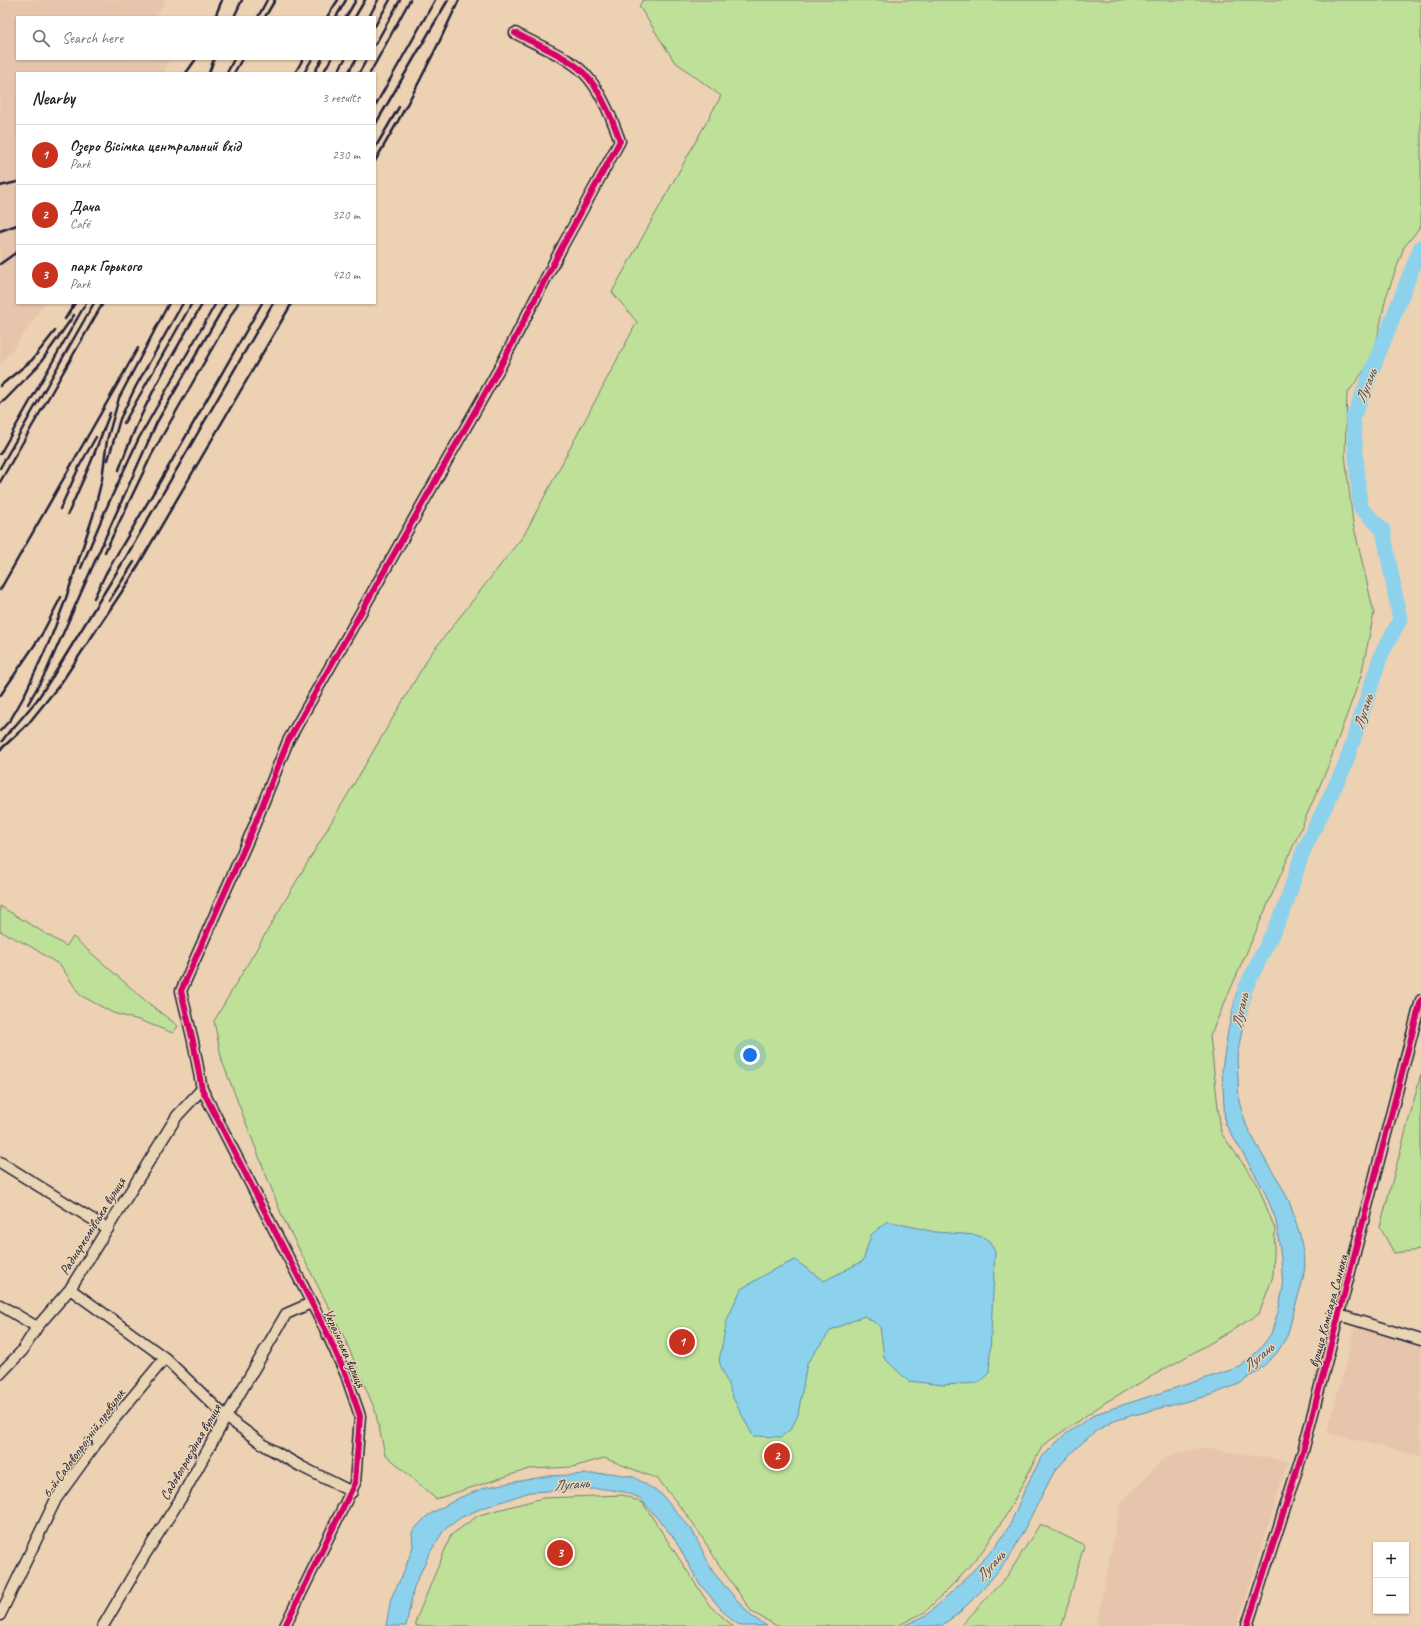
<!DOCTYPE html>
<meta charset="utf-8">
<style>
:root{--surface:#fff;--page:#f6f6f6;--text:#222;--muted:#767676;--line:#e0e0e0;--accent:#c8321e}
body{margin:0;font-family:Caveat,sans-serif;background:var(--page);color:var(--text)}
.controls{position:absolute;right:12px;bottom:12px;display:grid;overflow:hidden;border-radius:0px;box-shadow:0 1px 3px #0004}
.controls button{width:36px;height:36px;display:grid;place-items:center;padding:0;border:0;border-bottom:1px solid var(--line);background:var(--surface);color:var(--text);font:20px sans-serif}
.you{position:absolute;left:750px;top:1055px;width:14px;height:14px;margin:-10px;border:3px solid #fff;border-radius:50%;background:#1a73e8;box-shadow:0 0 0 6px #1a73e833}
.badge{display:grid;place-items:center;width:26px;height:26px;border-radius:50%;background:var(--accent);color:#fff;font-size:13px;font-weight:700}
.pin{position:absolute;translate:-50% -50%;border:2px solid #fff;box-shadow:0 1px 4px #0006}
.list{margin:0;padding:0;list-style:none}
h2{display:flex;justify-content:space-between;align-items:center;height:52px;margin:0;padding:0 16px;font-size:17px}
h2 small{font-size:13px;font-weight:400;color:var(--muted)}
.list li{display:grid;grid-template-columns:26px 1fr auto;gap:12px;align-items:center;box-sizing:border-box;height:60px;padding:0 16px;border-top:1px solid var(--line)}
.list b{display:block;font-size:15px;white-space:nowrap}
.list p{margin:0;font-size:13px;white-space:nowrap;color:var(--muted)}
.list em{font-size:13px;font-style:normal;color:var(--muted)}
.icon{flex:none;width:22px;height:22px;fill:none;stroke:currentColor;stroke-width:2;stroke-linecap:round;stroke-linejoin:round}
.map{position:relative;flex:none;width:1421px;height:1626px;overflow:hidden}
.search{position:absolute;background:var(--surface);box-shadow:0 1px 3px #0004;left:16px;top:16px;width:360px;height:44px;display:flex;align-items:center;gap:10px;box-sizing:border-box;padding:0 14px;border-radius:0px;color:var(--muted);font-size:15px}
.panel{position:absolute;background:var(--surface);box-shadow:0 1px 3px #0004;left:16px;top:72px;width:360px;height:232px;border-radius:0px}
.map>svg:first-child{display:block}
.built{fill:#e6c5ac}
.green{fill:#bee099;stroke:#70816a}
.water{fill:#8cd2ed;stroke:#628ca6}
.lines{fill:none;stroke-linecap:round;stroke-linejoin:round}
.river{stroke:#8cd2ed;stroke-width:15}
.minor-casing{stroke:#22223b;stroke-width:13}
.minor{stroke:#e9d5b3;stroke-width:10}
.rail{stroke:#22223b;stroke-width:2.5}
.cycleway-casing{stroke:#e9d5b3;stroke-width:8}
.cycleway{stroke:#d6006c;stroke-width:6}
.labels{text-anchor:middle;stroke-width:3;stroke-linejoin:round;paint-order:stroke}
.street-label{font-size:14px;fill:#22223b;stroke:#e9d5b3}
.water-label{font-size:15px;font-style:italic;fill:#37455f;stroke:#e9d5b3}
</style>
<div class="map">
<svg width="1421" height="1626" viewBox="0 0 1421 1626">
<rect width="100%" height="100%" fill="#ecd1b2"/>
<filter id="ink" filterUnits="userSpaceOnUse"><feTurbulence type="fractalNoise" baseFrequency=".025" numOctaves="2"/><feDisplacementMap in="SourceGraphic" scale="8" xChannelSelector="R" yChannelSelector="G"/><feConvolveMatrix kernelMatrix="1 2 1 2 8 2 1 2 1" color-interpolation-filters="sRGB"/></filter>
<g filter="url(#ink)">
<!-- built -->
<path class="built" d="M0 0H167L155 17H17V59H169L164 73H17V303H45L13 349 0 365Z
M1355 1327 1421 1345V1456L1327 1433Z
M1202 1448 1288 1461 1237 1626H1096L1121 1503 1164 1458 1177 1453Z"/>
<!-- green -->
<path class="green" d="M643 0H1421V226L1404 247 1386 297 1373 358 1347 394 1345 455 1353 523 1374 613 1361 676 1327 769 1210 1036 1221 1133 1257 1183 1275 1229 1273 1276 1259 1314 1214 1341 1106 1402 1043 1445 1008 1512 984 1549 955 1582 925 1612 897 1626H777L752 1612 720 1566 693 1523 658 1479 604 1458 573 1467 529 1469 436 1499 385 1454 375 1410 344 1337 282 1216 222 1061 214 1021 430 655 524 535 637 322 612 292 721 96 674 61 639 6Z
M0 906 66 946 73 937 147 1002 178 1026 173 1033 139 1020 113 1013 80 995 61 966 30 946 0 931Z
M1421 1074V1250L1394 1253 1380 1227Z
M623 1495 643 1503 710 1606 733 1626H416V1620L451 1535 479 1515 543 1498Z
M1040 1524 1084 1545 1062 1626H961L1008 1575Z"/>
<!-- water -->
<path class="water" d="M1237 991 1249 993 1237 1056 1239 1102 1247 1127 1268 1165 1277 1178 1289 1201 1300 1235 1305 1266 1303 1279 1287 1336 1277 1353 1258 1371 1239 1384 1211 1395 1130 1416 1114 1421 1096 1431 1075 1449 1054 1472 1011 1555 984 1588 959 1613 941 1626H903L927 1615 967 1577 997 1545 1010 1525 1025 1489 1041 1458 1063 1436 1095 1414 1240 1367 1260 1349 1271 1334 1278 1312 1283 1288 1281 1258 1276 1220 1264 1190 1225 1123 1222 1069 1228 1031Z
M887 1221 935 1232 976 1235 985 1238 990 1242 995 1252 989 1373 978 1383 943 1385 908 1381 884 1358 880 1326 864 1316 831 1330 807 1363 798 1415 791 1429 781 1437 753 1436 733 1398 719 1361 727 1320 741 1289 771 1271 795 1260 824 1281 863 1261 871 1235Z
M611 1473 634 1477 661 1494 692 1530 713 1572 725 1586 751 1616 767 1626H741L728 1617 699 1583 674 1538 640 1498 624 1492 606 1489H584L530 1492 480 1509 460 1518 444 1530 429 1554 414 1587 406 1626H386L391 1598 403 1574 413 1547 412 1532 427 1516 439 1509 461 1497 487 1487 548 1476Z"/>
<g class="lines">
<!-- river -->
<path class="river" d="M1240 1012 1245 989 1284 910 1302 854 1345 766 1381 655 1400 620 1383 530 1360 507 1353 418 1421 247"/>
<defs>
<path id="minor" d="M0 1162 108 1229
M70 1289 165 1358 226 1417 267 1447 302 1467 352 1492
M0 1305 37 1327
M1339 1315 1421 1340
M0 1374 22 1351 37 1327 70 1289 177 1116 202 1089
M0 1615 56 1499 111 1423 165 1358
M103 1626 146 1553 181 1498 226 1417 286 1314 311 1303
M285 1626 355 1483 360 1416 346 1375 327 1333 202 1089 193 1041 181 991 252 831 288 741 500 367 563 245 620 141C613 121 600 89 584 73 569 57 535 44 515 33
M1247 1626 1303 1451 1421 1000"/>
</defs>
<!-- minor casing -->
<use href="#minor" class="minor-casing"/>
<!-- minor -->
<use href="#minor" class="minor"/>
<!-- rail -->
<path class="rail" d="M215 17 222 0
M234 17 242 0
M258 17 267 0
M265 17 275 0
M327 17 338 0
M336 17 346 0
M346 17 356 0
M355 17 365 0
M369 17 378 0
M375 26 390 0
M375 45 400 0
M186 73 196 59
M209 73 214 59
M227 73 234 59
M234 73 242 59
M295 73 303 59
M304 73 312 59
M314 73 322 59
M323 73 331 59
M337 73 345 59
M348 73 356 59
M359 73 367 59
M370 73 410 0
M375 106 435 0
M375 125 448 0
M375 148 399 107
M375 161C406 109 434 55 459 0
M0 186 17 182
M0 231 17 225
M0 264 17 252
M65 319 75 303
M0 386 32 360 55 331
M0 403 5 400 38 366 74 315
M124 423 192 303
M0 454 86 303
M108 460 120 419 136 386 183 303
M0 468 94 303
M119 470C140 409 171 357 203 303
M0 482 103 303
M60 509 80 465 96 437
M68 514 91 462 110 413
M105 552 152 454 238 303
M81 568 105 511 139 438 216 303
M0 590 138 348
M94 598 106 573 158 485 262 303
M109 601 134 562
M0 696 42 634 61 597
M28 704 46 672 110 527 157 422 226 303
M0 731 11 719 23 698 50 640 65 601 93 516 102 479 107 440 119 398 169 303
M9 733 37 700 53 676 126 557 273 303
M2 741 11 729
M0 750 28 724 61 683 129 581 292 303"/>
<defs>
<path id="cycleway" d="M285 1626 355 1483 360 1416 346 1375 327 1333 202 1089 193 1041 181 991 252 831 288 741 500 367 563 245 620 141C613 121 600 89 584 73 569 57 535 44 515 33
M1247 1626 1303 1451 1421 1000"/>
</defs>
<!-- cycleway casing -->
<use href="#cycleway" class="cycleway-casing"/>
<!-- cycleway -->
<use href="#cycleway" class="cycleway"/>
</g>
</g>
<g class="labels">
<!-- street labels -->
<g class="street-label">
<text transform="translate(92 1226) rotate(-58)" y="5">Раднаркомівська вулиця</text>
<text transform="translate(1328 1311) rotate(-75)" y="5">вулиця Комісара Санюка</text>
<text transform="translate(345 1348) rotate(66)" y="5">Українська вулиця</text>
<text transform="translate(83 1443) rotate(-54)" y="5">6-й Садовопроїзній провулок</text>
<text transform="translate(190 1452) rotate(-60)" y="5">Садовопроєздная вулиця</text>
</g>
<!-- water labels -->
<g class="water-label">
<text transform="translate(1366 386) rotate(-68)" y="5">Лугань</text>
<text transform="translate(1363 712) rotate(-72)" y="5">Лугань</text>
<text transform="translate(1240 1011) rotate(-77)" y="5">Лугань</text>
<text transform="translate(1258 1357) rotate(-40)" y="5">Лугань</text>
<text transform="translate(571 1484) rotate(-5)" y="5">Лугань</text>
<text transform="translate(990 1566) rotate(-47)" y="5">Лугань</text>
</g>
</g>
</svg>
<div class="controls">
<button>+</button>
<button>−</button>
</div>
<div class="you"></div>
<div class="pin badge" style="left:682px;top:1342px">1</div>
<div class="pin badge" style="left:777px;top:1456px">2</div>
<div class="pin badge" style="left:560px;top:1553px">3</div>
<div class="search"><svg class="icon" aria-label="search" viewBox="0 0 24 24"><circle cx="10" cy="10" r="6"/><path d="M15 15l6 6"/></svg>Search here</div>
<section class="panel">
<h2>Nearby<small>3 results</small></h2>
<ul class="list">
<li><span class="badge">1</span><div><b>Озеро Вісімка центральний вхід</b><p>Park</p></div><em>230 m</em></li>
<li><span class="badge">2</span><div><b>Дача</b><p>Café</p></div><em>320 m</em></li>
<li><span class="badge">3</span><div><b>парк Горького</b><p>Park</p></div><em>420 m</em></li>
</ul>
</section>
</div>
